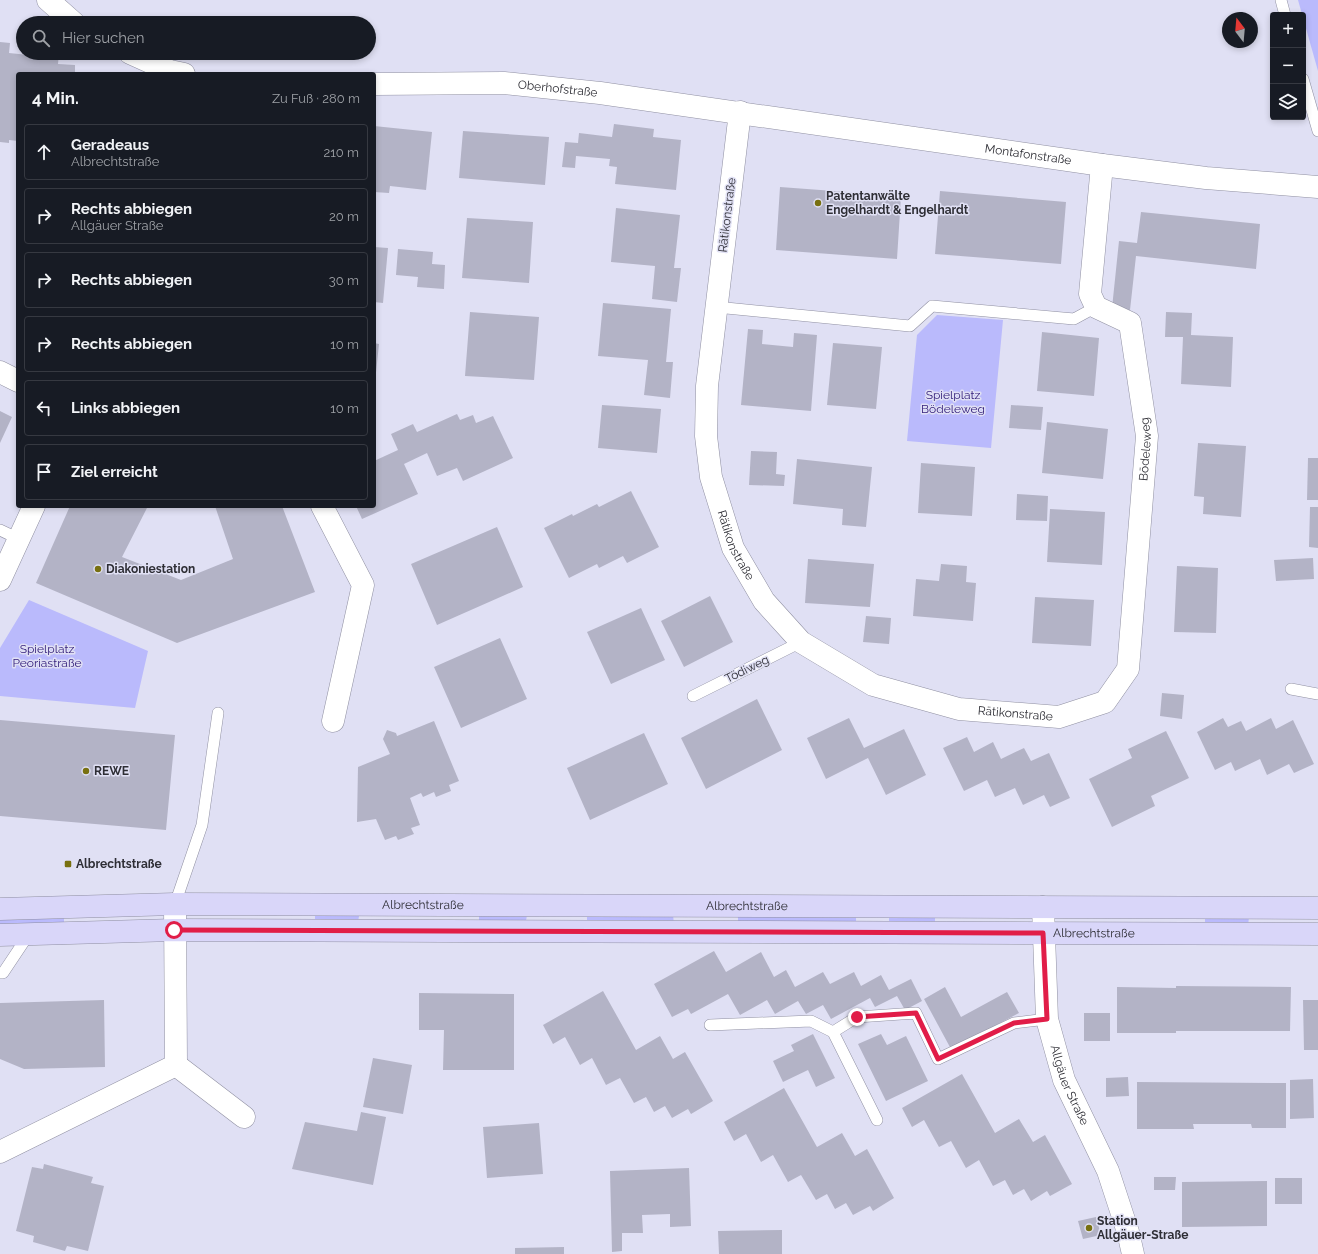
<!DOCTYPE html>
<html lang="de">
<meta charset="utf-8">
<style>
:root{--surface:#171b24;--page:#20242c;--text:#f1f3f6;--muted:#9ea1a6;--line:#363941}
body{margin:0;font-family:Raleway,sans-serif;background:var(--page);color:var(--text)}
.controls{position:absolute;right:12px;top:12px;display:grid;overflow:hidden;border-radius:4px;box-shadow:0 2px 6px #0003}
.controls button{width:36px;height:36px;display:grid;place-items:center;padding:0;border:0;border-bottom:1px solid var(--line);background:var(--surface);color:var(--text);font:20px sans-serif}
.compass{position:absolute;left:1222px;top:12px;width:36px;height:36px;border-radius:50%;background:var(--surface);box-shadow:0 2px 6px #0003;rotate:344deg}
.stop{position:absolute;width:12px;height:12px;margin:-9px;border:3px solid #e11d48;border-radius:50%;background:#fff}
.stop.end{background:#e11d48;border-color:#fff;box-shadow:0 1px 4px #0008}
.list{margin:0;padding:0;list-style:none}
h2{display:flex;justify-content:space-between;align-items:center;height:52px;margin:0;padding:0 16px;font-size:17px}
h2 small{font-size:13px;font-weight:400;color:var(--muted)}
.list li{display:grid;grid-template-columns:26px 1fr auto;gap:12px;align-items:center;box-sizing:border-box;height:56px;margin:0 8px 8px;padding:0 8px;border:1px solid var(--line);border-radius:4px}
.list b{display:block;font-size:15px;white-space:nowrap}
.list p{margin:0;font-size:13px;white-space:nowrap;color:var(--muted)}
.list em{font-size:13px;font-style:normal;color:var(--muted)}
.icon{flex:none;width:22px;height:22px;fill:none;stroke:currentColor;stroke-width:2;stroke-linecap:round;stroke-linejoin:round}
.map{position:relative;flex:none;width:1318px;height:1254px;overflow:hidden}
.search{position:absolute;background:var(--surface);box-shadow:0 2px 6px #0003;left:16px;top:16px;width:360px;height:44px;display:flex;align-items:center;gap:10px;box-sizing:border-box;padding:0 14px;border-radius:22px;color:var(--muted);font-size:15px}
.panel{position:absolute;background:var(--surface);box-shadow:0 2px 6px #0003;left:16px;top:72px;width:360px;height:436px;border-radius:4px}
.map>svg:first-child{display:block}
.green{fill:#babafc}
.building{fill:#b3b3c6}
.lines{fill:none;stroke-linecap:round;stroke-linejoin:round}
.lane-casing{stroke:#9090a2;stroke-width:12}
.street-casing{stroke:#9090a2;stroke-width:23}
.secondary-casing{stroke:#9090a2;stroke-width:23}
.lane{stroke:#fff;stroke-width:11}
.street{stroke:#fff;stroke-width:22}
.secondary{stroke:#d9d6f9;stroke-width:22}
.route{stroke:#e11d48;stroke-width:5}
.poi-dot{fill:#787010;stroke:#e0e0f4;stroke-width:1.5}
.labels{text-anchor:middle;stroke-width:3;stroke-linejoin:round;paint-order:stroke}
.street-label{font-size:12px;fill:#2e2e35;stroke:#e0e0f4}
.poi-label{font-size:12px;font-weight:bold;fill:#2e2e35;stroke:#e0e0f4;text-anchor:start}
.park-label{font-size:12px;fill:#2f1a78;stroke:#e0e0f4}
</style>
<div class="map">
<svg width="1318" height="1254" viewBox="0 0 1318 1254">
<rect width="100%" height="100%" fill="#e0e0f4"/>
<!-- green -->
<path class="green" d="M1298 0H1318V71Z
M937 315 1003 320 991 448 907 441 917 335Z
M29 600 148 651 135 708 0 696V648Z
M315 914 359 916 358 922 315 921Z
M587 914 673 915 674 924H587Z
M479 915H527L526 921H479Z
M856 916V924L738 925V917Z
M889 916 935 917V926L889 925Z
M1205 916 1249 917 1248 926 1205 925Z
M64 918V924L0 925V919Z"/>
<!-- building -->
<path class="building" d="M0 42 10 43 9 53 38 56 39 53H59L58 64 75 65V74H18V141L9 140V143L0 142Z
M614 124 654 129 653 137 681 140 676 190 615 184 617 167 609 166 610 159 576 156 575 168 562 167 565 142 578 143 579 133 612 137Z
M374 126 432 132 426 190 390 186 389 193 374 192Z
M463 131 549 137 545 185 459 178Z
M780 187 901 196 897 259 776 250Z
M940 191 1066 202 1061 264 935 254Z
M616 208 680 215 674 268H681L677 302 652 299 655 266 611 262Z
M1141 212 1260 224 1256 269 1136 256 1130 310 1112 308 1119 241 1137 243Z
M467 218 533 222 529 283 462 278Z
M374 247 388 248 383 303 374 302Z
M398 249 433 252 432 264 445 265 444 289 417 287 418 277 396 275Z
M603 303 671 309 666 362H673L670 398 644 395 648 360 598 356Z
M470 312 539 317 534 380 465 376Z
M1166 312 1192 313 1191 335 1233 337 1231 387 1181 384 1183 337H1165Z
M748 329 763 330 762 344 793 347 794 333 817 335 811 411 741 405Z
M1042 332 1099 338 1094 396 1037 391Z
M374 343 379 344 375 382H374Z
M833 343 882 347 876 409 827 405Z
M602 405 661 409 657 453 598 448Z
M1011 405 1043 407 1041 430 1009 428Z
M0 411 12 417 0 443Z
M457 414 460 420 473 415 476 423 493 416 513 458 463 481 457 468 437 476 427 453 404 464 418 494 362 519 356 506H374V461L398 450 391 434 413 424 417 432Z
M1047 422 1108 429 1103 479 1042 473Z
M1198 443 1246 446 1241 517 1203 514 1204 497 1194 496Z
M751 451 777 452 776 474 785 475 784 486 749 485Z
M1308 458H1318V500H1307Z
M797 459 872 467 866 527 842 525 843 509 793 504Z
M921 463 975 467 972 516 918 513Z
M631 491 659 547 627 563 623 556 599 568 597 564 569 578 544 528 572 514 573 516 597 504 599 507Z
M1017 494 1048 496 1047 521 1016 520Z
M70 506H148L122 557 181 580 233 559 215 506H282L315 592 177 643 36 583Z
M1310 507H1318V548L1309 547Z
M1050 509 1105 512 1102 565 1047 562Z
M497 527 523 587 437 625 411 564Z
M1313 558 1314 579 1276 581 1274 560Z
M808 559 874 564 870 607 805 603Z
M941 564 967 566 966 582 976 583 973 621 913 616 916 579 939 581Z
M1177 566 1218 568 1216 633 1174 632Z
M710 596 733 642 684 667 661 621Z
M1035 597 1094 600 1091 646 1032 643Z
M641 608 665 660 611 684 587 632Z
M866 616 891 618 889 644 863 642Z
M500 638 527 699 461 728 434 667Z
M1162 693 1184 695 1182 719 1160 716Z
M757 699 782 750 706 789 681 738Z
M849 718 864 748 904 729 926 775 886 795 868 758 826 779 807 738Z
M1223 718 1228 727 1241 721 1246 731 1271 718 1276 729 1293 720 1314 764 1294 773 1289 764 1267 775 1260 759 1235 771 1231 762 1215 770 1197 732Z
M0 720 175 735 166 830 0 816Z
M434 721 459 781 449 785 451 791 436 797 434 792 423 797 421 793 410 798 420 825 411 828 414 834 398 840 396 836 385 840 376 819 357 822 358 767 390 754 383 739 387 730 396 733 397 736Z
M1166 731 1189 778 1151 796 1155 806 1112 827 1089 779 1132 758 1128 749Z
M644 733 668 784 590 820 567 768Z
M967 737 974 752 993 742 1001 759 1024 748 1031 761 1049 753 1070 798 1050 807 1044 795 1023 805 1015 788 995 797 987 780 964 791 943 748Z
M714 951 726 972 761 952 774 977 786 970 795 987 823 972 830 984 854 972 861 986 881 975 889 990 911 979 922 1001 905 1010 897 996 875 1007 870 998 831 1019 823 1005 806 1014 798 1001 775 1014 767 1000 740 1015 728 994 691 1014 688 1009 672 1017 654 984Z
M1176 986 1291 987 1290 1031H1176V1033H1117V987L1176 988Z
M945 987 961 1017 1007 992 1019 1013 951 1049 924 999Z
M603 991 636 1050 660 1036 673 1059 685 1052 713 1101 691 1114 688 1109 672 1118 665 1106 654 1112 646 1097 634 1103 620 1078 606 1085 592 1058 580 1065 565 1037 553 1044 543 1025Z
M419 993 514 994V1070H443L444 1030H419Z
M104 1000 105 1067 24 1069 0 1059V1003Z
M1303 1000H1318V1050H1304Z
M1084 1013H1110V1041H1084Z
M813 1034 835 1078 816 1087 808 1070 783 1082 773 1061 794 1051 791 1045Z
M881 1034 887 1045 906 1036 928 1081 886 1101 858 1044Z
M373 1058 412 1065 403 1114 363 1107Z
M962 1074 995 1133 1019 1119 1033 1142 1045 1135 1072 1184 1050 1196 1047 1191 1031 1201 1024 1189 1013 1195 1005 1180 993 1186 979 1160 966 1168 951 1141 939 1147 924 1120 912 1127 902 1108Z
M1128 1077 1129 1096 1106 1097V1078Z
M1313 1079 1314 1118 1290 1119V1080Z
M1137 1082 1286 1083V1128H1252L1251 1124H1193L1194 1129H1137Z
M784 1088 817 1147 842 1133 855 1156 867 1149 894 1198 873 1211 870 1206 853 1215 846 1203 835 1209 827 1194 816 1200 801 1175 788 1182 773 1155 761 1162 746 1134 734 1141 724 1122Z
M361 1112 386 1117 373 1185 292 1169 305 1122 357 1131Z
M539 1123 543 1174 487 1178 483 1127Z
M44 1164 93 1177 91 1183 104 1186 88 1251 67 1246 65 1251 33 1242 34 1236 16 1231 32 1167 43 1169Z
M689 1168 691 1226 670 1227V1214L642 1215 643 1233H622V1251L612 1252 610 1171Z
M1154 1177H1176L1175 1190H1154Z
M1275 1178H1302V1204H1275Z
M1267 1181V1226L1182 1227V1182Z
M1096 1217 1101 1235 1083 1239 1078 1221Z
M782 1230V1254H719L718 1231Z
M564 1247V1254H515V1248Z"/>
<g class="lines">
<defs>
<path id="lane" d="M1281 0 1285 15
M1303 79 1318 131
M716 307 910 326 932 306 1074 319 1096 307
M0 530 19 539
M1291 689 1318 694
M693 696 801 642
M175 904 202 825 218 713
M0 973H3L29 934
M710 1025 811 1021 833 1032
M877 1120 833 1032 857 1017 916 1013 938 1059 1014 1023 1047 1019"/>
<g id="street">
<path d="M48 0 74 23"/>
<path d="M130 53 170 71 184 74"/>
<path id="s1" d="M374 84 504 83 600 93 1102 165 1206 178 1318 187"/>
<path id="s2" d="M740 112 707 386 706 436 711 477 733 548 764 601 801 642 873 685 959 709 1059 717 1105 702 1128 669 1147 436 1130 323 1096 307 1090 294 1102 165"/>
<path d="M0 372 18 381"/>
<path d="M322 506 363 585 333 721"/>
<path d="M0 580 34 506"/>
<path id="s3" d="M1043 907 1047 1019 1064 1080 1108 1171 1128 1232 1133 1254"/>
<path d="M176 1065 244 1117"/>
<path d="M0 1152 176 1065 175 904"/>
</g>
<g id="secondary">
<path id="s4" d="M0 909 175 904 1318 908"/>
<path id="s5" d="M0 935 174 930 1318 934"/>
</g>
</defs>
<!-- lane casing -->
<use href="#lane" class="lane-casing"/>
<!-- street casing -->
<use href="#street" class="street-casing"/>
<!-- secondary casing -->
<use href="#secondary" class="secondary-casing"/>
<!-- lane -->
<use href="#lane" class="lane"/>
<!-- street -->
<use href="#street" class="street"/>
<!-- secondary -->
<use href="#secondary" class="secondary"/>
</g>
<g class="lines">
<!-- route -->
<path class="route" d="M174 930 1043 933 1047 1019 1014 1023 938 1059 916 1013 857 1017"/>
</g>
<!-- markers -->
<g class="poi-dot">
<circle cx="818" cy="203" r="4"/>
<circle cx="98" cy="569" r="4"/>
<circle cx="86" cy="771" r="4"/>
<rect x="64" y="860" width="8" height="8" rx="2"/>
<circle cx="1089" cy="1228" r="4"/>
</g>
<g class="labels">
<!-- street labels -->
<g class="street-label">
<text dy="4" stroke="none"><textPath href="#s1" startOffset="184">Oberhofstraße</textPath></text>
<text dy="4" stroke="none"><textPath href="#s1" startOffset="659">Montafonstraße</textPath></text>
<text transform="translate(727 215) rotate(-83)" y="4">Rätikonstraße</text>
<text dy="4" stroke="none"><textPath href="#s2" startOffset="1141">Bödeleweg</textPath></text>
<text dy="4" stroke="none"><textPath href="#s2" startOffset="440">Rätikonstraße</textPath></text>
<text transform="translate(747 669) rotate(-26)" y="4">Tödiweg</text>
<text dy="4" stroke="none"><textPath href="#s2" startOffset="788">Rätikonstraße</textPath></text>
<text dy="4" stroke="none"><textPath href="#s4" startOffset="423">Albrechtstraße</textPath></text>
<text dy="4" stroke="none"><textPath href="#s4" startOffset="747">Albrechtstraße</textPath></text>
<text dy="4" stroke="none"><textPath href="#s5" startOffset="1094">Albrechtstraße</textPath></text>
<text dy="4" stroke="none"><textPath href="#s3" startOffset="182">Allgäuer Straße</textPath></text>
</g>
<!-- poi labels -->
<g class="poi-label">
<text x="826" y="200">Patentanwälte<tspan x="826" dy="14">Engelhardt &amp; Engelhardt</tspan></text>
<text x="106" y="573">Diakoniestation</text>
<text x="94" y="775">REWE</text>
<text x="76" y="868">Albrechtstraße</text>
<text x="1097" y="1225">Station<tspan x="1097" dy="14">Allgäuer-Straße</tspan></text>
</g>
<!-- park labels -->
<g class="park-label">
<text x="953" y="399">Spielplatz<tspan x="953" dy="14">Bödeleweg</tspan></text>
<text x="47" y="653">Spielplatz<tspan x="47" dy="14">Peoriastraße</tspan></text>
</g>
</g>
</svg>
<div class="controls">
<button>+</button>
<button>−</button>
<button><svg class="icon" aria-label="layers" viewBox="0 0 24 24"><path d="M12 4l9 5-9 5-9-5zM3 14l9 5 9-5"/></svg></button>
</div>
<svg class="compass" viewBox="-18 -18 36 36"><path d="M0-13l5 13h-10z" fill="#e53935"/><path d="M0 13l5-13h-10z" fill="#9ea1a6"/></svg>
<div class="stop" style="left:174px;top:930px"></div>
<div class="stop end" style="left:857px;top:1017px"></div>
<div class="search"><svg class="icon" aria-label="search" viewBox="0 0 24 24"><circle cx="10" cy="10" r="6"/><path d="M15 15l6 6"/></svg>Hier suchen</div>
<section class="panel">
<h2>4 Min.<small>Zu Fuß · 280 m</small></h2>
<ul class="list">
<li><svg class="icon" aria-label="ahead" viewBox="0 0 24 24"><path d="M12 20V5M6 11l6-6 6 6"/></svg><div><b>Geradeaus</b><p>Albrechtstraße</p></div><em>210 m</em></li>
<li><svg class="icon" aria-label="right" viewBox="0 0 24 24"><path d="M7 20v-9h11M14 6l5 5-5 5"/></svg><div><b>Rechts abbiegen</b><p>Allgäuer Straße</p></div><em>20 m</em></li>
<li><svg class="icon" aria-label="right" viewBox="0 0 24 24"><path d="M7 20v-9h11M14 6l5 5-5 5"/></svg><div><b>Rechts abbiegen</b></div><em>30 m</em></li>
<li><svg class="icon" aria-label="right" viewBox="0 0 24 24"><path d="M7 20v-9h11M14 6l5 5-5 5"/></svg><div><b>Rechts abbiegen</b></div><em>10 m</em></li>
<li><svg class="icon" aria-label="left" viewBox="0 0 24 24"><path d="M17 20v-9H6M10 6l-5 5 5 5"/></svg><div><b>Links abbiegen</b></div><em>10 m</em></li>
<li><svg class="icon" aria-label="arrive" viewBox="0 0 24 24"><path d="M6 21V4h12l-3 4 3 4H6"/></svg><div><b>Ziel erreicht</b></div></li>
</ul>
</section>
</div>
